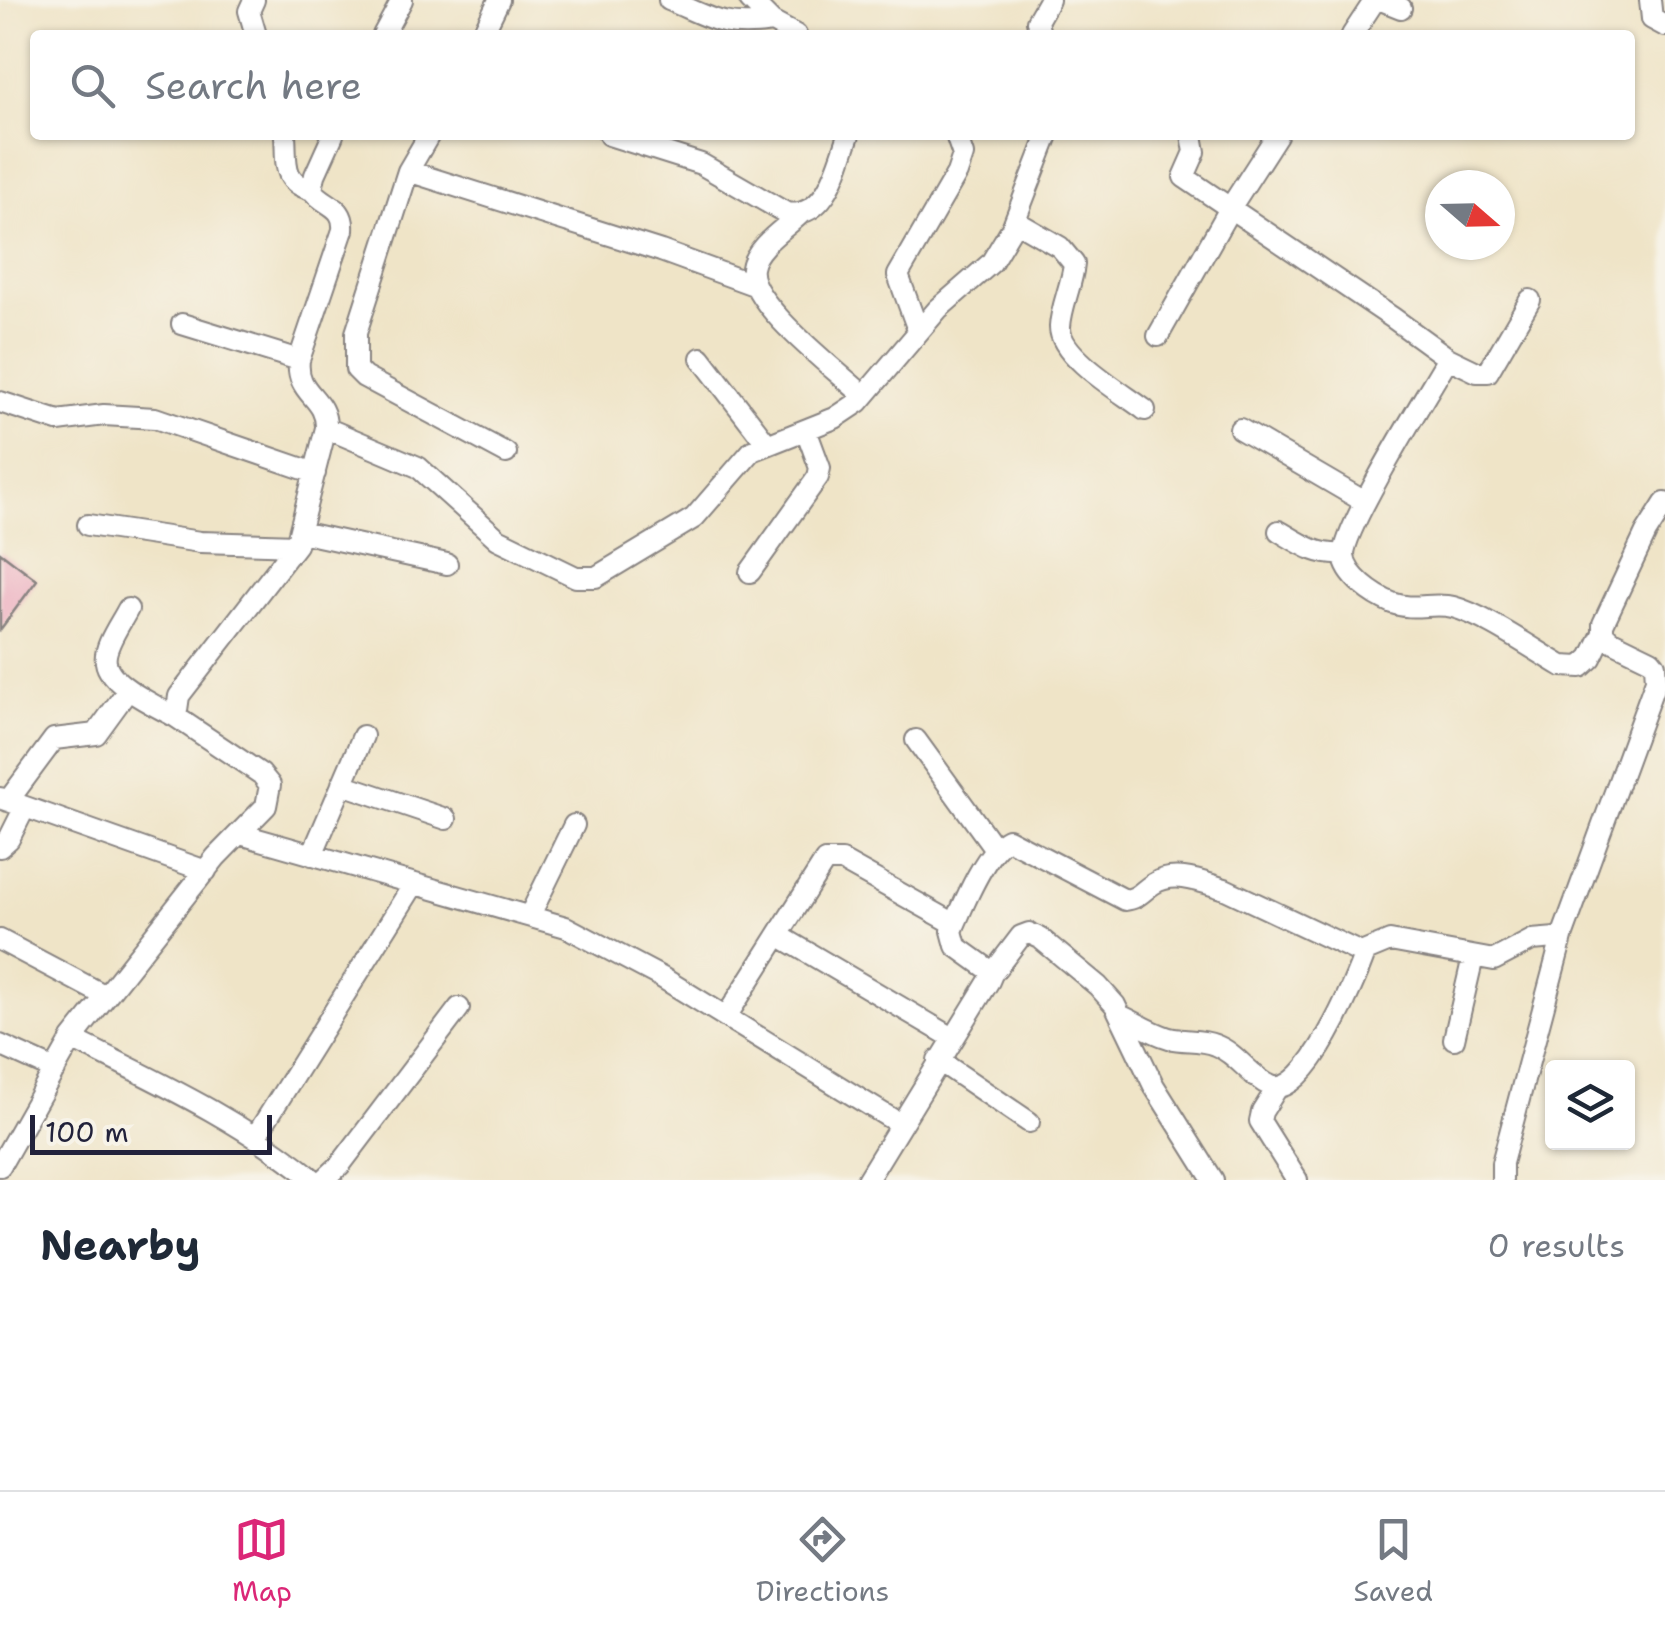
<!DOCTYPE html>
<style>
:root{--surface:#fff;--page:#f2f2f3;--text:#1f2937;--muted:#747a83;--line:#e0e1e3;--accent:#db2777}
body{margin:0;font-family:"Shantell Sans",sans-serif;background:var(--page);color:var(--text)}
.controls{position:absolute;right:30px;bottom:30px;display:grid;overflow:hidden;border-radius:10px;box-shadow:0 2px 8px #0004}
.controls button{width:90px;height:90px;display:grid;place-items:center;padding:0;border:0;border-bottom:2px solid var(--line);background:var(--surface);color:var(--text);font:50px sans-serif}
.compass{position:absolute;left:1425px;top:170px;width:90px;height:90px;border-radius:50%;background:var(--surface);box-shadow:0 2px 8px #0004;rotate:110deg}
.scale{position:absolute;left:30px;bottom:25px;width:242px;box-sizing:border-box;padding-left:10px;border:5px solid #22223b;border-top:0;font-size:28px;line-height:35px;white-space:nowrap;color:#22223b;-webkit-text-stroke:8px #f7f3e8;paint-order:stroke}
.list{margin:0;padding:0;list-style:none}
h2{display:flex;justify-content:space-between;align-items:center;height:130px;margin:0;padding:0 40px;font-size:42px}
h2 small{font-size:32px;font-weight:400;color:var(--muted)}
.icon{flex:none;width:55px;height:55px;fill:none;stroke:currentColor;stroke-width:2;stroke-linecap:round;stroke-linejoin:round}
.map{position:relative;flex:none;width:1665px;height:1180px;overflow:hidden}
.search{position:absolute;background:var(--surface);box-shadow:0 2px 8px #0004;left:30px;right:30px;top:30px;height:110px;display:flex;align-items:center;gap:25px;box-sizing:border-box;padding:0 35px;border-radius:10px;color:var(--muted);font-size:38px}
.sheet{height:310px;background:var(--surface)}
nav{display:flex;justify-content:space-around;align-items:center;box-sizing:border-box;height:140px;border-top:2px solid var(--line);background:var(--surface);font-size:28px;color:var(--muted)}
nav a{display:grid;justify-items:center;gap:5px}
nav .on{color:var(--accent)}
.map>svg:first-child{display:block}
.building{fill:#ecabbe}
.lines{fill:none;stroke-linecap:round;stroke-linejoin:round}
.minor-casing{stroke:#888381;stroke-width:24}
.minor{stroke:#fff;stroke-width:20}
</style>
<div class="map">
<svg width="1665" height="1180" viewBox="0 0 1665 1180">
<rect width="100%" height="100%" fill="#f7f3e8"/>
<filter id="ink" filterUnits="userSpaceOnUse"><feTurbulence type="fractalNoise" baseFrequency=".01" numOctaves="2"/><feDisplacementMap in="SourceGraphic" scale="20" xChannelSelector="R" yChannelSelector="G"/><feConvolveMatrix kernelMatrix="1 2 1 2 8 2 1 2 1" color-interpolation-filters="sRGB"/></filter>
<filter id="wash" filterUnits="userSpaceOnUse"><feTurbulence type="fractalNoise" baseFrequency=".0048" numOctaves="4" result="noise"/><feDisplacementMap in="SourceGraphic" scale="40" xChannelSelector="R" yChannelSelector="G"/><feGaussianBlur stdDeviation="2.25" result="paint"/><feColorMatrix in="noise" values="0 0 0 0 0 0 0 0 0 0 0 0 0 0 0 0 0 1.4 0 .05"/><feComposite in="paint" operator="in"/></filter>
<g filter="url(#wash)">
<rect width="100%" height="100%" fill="#efe4c7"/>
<g id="blocks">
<!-- building -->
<path class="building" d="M0 552 37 580 0 630Z"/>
</g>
</g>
<g filter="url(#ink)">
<use href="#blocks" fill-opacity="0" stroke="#888381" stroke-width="2.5"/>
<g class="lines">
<defs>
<path id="minor" d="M254 0 249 11 256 35
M669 0C713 19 723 29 772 22
M750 0 772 22 796 35
M1381 0 1401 8
M1650 0 1652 19 1665 26
M383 35 402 0
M482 35 499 0
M1040 35 1037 21 1049 0
M1352 35 1375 0
M285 135C287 162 281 182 312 190
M429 135 408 171 661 251 754 285
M609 135 701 164 786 213C827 220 838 165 849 135
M1192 135 1195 152 1184 177 1393 318 1448 358 1477 372H1488L1530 300
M408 171 356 333V369L364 377 506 453
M799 215C784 229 755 247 752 268 747 303 839 372 864 396
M1015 221 1060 247 1074 264C1072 285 1061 306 1060 327 1059 356 1123 393 1145 410
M182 324 299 360
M918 330 898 275 957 173 963 155 956 135
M1158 336 1232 205 1277 135
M701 358 767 444
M1448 358C1429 391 1343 528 1344 556 1346 577 1375 596 1392 603 1413 611 1433 602 1453 607 1484 615 1533 649 1562 666L1581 667 1591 658 1603 633
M0 402 58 421 104 415 155 418 315 473
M326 428 418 467 498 539 576 577H596L694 518 752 451 835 418 859 402 938 309 991 263 1012 228 1048 135
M1240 429 1365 502
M88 525 200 542 296 545
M1279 531C1301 544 1317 556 1344 554
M300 532 447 564
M750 572 818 477 820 468 806 430
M128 609C121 623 103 647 106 662 109 685 158 707 176 717
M916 740 995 849
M342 784 446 819
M0 798 206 871
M8 801 54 739 96 734 128 690
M240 834 566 927 661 977 900 1124
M0 847 9 839 25 807
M312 855 363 736
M530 915 574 825
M778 935 953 1038
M0 940 104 995
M992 974 1021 936 1029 933 1040 938 1098 986 1115 1005 1154 1086 1213 1180
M1120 1015C1135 1022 1152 1033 1169 1038 1185 1042 1200 1039 1215 1045 1237 1053 1250 1077 1271 1086 1306 1100 1356 979 1365 953
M726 1017 825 861H842L955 924
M72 1039C156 1081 241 1120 314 1180
M1454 1039 1473 957
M0 1045 55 1070
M938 1060 1029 1122
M1277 1088 1262 1112 1260 1121 1297 1180
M256 1136 414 884
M0 1166 72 1039 216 857 266 806 270 785 261 774 176 717 179 696 296 545 326 428C327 396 295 395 299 360L343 230C345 205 325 207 312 190L315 175 333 135
M324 1180 340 1165 459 1008
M867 1180 989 981 992 974 988 969 956 946 952 931C962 908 985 850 1008 839L1125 900C1138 899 1142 891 1153 884 1174 870 1202 882 1225 889L1361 953 1390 941 1494 960 1532 940 1556 938 1563 934 1656 680 1655 665 1651 660 1610 640 1603 633V624L1646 533 1665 503
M1502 1180V1163L1563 934"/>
</defs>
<!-- minor casing -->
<use href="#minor" class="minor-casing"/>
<!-- minor -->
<use href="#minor" class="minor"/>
</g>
</g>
</svg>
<div class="controls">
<button><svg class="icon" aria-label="layers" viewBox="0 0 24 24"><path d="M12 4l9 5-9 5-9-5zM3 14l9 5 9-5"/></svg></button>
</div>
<svg class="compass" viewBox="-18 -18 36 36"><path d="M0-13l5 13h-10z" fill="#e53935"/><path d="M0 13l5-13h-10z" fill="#747a83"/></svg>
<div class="scale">100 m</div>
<div class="search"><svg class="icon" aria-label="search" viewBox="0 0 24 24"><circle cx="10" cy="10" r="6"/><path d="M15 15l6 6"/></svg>Search here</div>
</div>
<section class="sheet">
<h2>Nearby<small>0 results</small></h2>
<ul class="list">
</ul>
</section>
<nav>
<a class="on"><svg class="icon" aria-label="map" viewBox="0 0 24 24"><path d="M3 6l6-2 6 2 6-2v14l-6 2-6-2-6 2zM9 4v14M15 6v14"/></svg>Map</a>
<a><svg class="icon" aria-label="directions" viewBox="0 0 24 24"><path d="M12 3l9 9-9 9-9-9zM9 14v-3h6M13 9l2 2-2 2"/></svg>Directions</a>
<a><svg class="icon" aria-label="saved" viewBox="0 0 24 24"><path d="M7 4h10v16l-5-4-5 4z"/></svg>Saved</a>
</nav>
